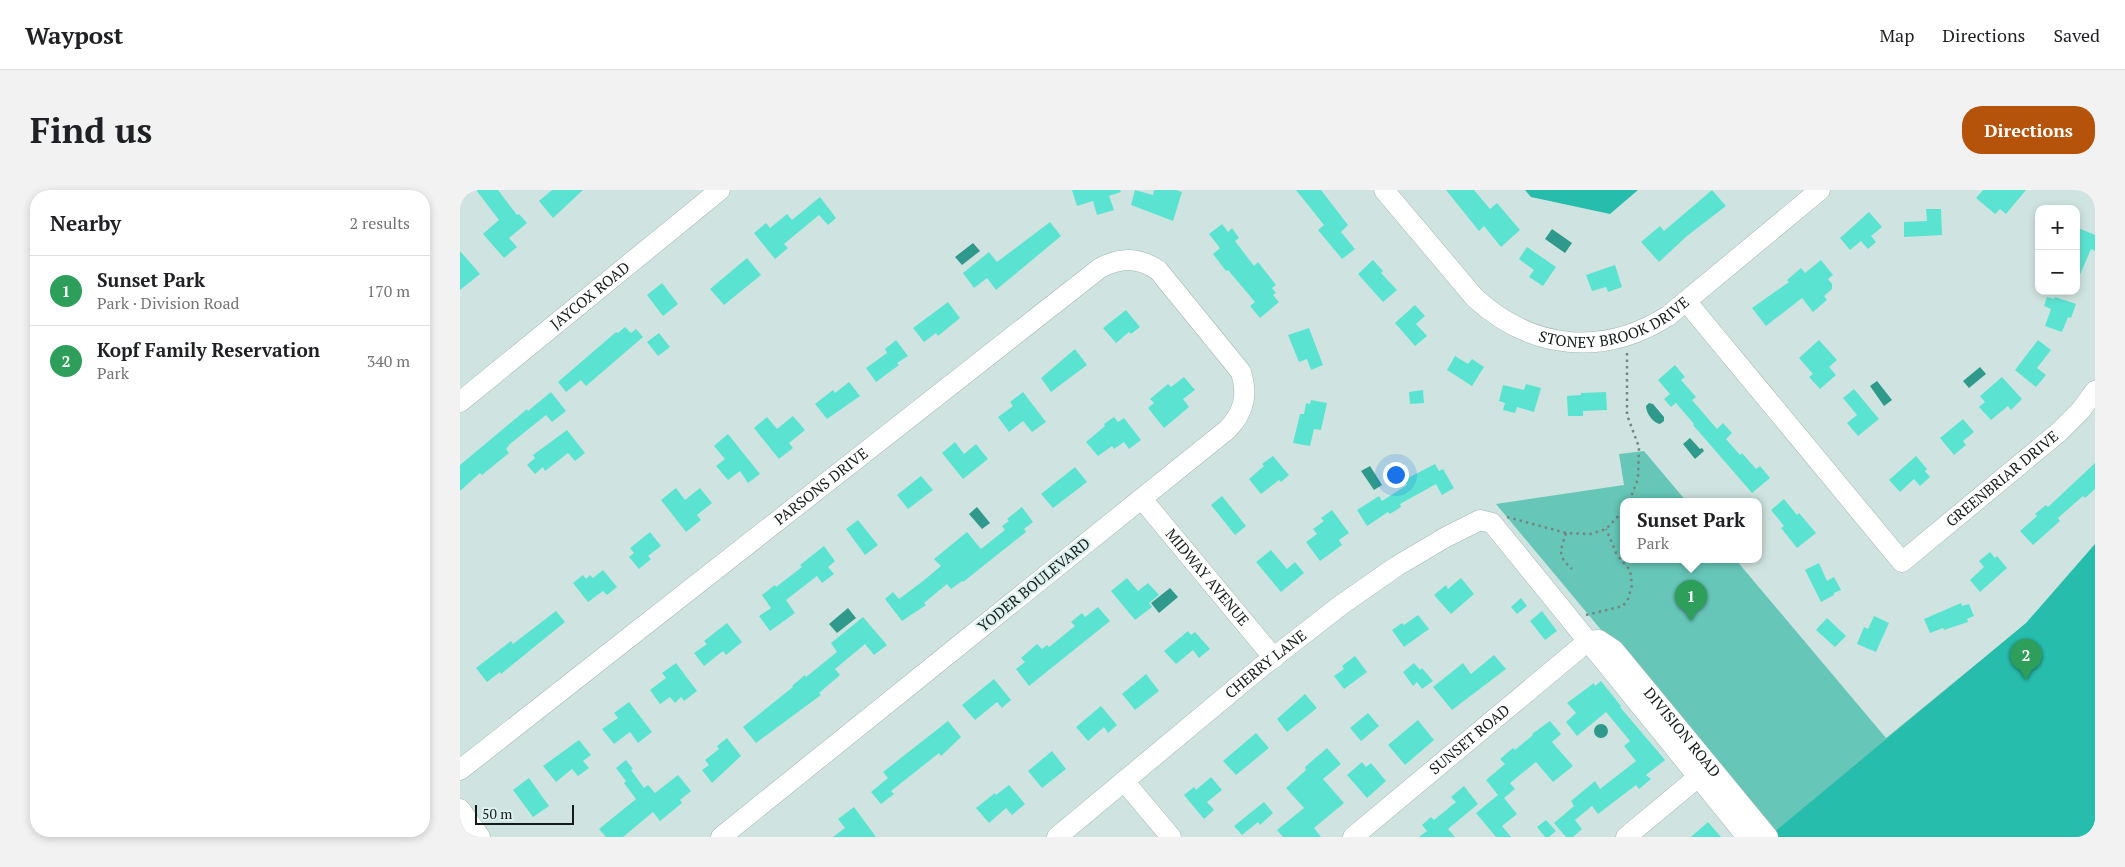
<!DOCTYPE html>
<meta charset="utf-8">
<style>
:root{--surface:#fff;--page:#f2f2f2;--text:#202124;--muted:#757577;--line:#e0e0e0;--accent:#b45309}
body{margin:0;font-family:"PT Serif",serif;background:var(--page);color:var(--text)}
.controls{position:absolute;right:15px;top:15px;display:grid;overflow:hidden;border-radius:10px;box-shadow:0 2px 8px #0003}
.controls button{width:45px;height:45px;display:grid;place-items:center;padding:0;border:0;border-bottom:1px solid var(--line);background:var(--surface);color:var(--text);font:25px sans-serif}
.scale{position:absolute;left:15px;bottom:12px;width:99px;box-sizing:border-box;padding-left:5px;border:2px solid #141b1a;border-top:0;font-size:14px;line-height:18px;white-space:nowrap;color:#141b1a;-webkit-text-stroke:4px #dcf1ed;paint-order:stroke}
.you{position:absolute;left:935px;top:284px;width:18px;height:18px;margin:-12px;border:4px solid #fff;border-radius:50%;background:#1a73e8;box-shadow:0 0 0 8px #1a73e833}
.badge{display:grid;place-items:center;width:32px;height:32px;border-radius:50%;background:var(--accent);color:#fff;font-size:16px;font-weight:700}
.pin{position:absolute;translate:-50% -41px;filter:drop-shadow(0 1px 2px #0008)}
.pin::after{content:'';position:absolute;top:26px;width:18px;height:15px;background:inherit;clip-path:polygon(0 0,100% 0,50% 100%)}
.popup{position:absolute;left:1160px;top:308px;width:142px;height:65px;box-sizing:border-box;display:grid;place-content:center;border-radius:10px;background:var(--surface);filter:drop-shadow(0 1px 4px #0005);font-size:16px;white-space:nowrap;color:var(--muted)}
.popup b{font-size:19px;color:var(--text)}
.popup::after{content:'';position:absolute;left:50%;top:100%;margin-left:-10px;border:10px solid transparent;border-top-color:var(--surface)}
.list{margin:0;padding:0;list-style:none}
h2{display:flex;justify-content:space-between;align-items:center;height:65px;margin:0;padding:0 20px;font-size:21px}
h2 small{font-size:16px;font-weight:400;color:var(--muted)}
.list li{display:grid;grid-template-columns:32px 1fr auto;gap:15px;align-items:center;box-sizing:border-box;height:70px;padding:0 20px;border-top:1px solid var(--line)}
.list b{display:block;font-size:19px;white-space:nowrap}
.list p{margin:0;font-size:16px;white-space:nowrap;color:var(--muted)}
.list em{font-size:16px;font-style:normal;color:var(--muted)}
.map{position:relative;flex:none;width:1635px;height:647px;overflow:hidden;border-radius:20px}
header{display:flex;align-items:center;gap:30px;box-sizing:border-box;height:70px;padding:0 25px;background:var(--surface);border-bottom:1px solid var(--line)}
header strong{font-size:24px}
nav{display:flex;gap:28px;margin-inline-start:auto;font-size:18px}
.intro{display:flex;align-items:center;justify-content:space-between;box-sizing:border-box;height:120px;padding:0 30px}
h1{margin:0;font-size:35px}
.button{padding:12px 22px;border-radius:20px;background:var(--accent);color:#fff;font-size:18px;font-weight:700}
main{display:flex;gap:30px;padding:0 30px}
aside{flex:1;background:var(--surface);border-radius:20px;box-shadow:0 2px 8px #0003}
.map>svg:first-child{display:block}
.green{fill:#66c7b9}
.forest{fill:#27bdad}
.water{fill:#2f998c}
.building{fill:#5be3d1}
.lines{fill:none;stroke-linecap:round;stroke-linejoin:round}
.minor-casing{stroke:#a2b6b2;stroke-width:21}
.path{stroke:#768482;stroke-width:2.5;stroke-dasharray:2.5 4;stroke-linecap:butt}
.minor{stroke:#fff;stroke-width:20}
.labels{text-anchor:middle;stroke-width:4.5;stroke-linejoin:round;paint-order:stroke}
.street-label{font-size:15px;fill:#141b1a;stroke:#dcf1ed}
</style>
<header>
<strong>Waypost</strong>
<nav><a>Map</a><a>Directions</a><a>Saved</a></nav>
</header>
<div class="intro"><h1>Find us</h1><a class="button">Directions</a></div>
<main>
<aside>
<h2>Nearby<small>2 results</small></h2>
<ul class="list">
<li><span class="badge" style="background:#2e9e5b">1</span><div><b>Sunset Park</b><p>Park · Division Road</p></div><em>170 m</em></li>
<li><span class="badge" style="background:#2e9e5b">2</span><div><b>Kopf Family Reservation</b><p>Park</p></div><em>340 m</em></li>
</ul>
</aside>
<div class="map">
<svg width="1635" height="647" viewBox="0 0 1635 647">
<rect width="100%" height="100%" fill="#cfe4e0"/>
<!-- green -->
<path class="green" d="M1184 261 1227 312H1164V370H1276L1426 548 1635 377V647H1314L1036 314 1164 295 1159 264Z"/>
<!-- forest -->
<path class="forest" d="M1065 0H1178L1150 24 1071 7Z
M1635 354V647H1314L1312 644 1566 433Z"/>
<!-- water -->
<path class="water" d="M1092 39 1112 53 1105 63 1085 49Z
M513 53 520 61 502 75 495 67Z
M1520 177 1526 184 1509 198 1503 191Z
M1417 191 1432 210 1424 216 1410 196Z
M1189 213 1193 214 1204 227V231L1200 234C1193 233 1186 223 1186 216Z
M1230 248 1240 259 1242 258 1244 261 1235 269 1223 254Z
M910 276 922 295 914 300 901 281Z
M517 317 530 333 522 339 509 324Z
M710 398 718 407 699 423 691 413Z
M388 418 396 428 377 443 369 434Z
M1134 541a7 7 0 1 1 14 0a7 7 0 1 1-14 0Z"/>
<!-- building -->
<path class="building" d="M16 0H38L57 25 59 24 67 33 49 48 57 57 44 68 23 44 39 30Z
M92 0H123L93 28 79 11Z
M612 0H660L661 2 649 6 654 20 637 25 633 11 617 16Z
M675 0 693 5 694 0H716L722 2 713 31 671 15Z
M836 0H861L888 35 881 42 895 59 882 69 858 40 864 35Z
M986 0H1014L1030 19 1037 13 1060 40 1041 57 1024 36 1019 41Z
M1252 0 1266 16 1227 46 1199 72 1181 52 1200 36 1204 41Z
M1523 0H1566L1546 24 1540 19 1535 24 1516 8Z
M360 7 376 28 368 35 359 25 324 54 328 58 315 69 294 43 306 33 310 38 327 24 332 30Z
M1466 19H1481L1482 45 1444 47V32L1467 31Z
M1409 22 1422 37 1411 46 1416 52 1408 59 1401 51 1390 60 1380 48Z
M590 32 601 46 536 100 527 88 514 98 503 83 529 62 537 72Z
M762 34 768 42 772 38 779 48 775 51 794 76 798 72 816 95 812 98 816 103 813 105 819 112 800 128 790 116 795 112 768 80 766 81 753 64 760 58 749 44Z
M1616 37 1635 45V61L1631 59 1616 94Z
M1067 57 1096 77 1083 96 1069 87 1074 80 1059 69Z
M0 61 20 84 0 100Z
M287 68 301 85 264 115 250 99Z
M913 70 923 81 921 83 937 100 923 112 898 84Z
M1361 70 1373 85 1368 89 1372 94V99L1364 106 1367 110 1353 122 1342 108 1306 136 1292 118 1329 92 1327 90 1341 78 1345 83Z
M1155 75 1162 97 1148 102 1146 97 1132 101 1126 85Z
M202 93 218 114 203 126 187 105Z
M1587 107 1594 109 1595 107 1616 114 1611 128 1608 127 1602 142 1585 136 1591 119 1584 116Z
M488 112 500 128 478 146 476 143 464 152 453 138Z
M955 115 965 126 956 134 967 146 955 156 935 133Z
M666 120 680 137 671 144 669 142 656 153 643 138Z
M165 137 171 143 176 139 183 147 126 196 121 190 106 202 98 192 156 142 158 143Z
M849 138 863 175 851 180 847 169 839 172 828 145Z
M199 143 210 157 198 166 187 152Z
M436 150 448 166 437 173 439 175 416 192 406 178 427 163 425 159Z
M1359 150 1377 170 1369 177 1376 185 1360 199 1349 187 1353 184 1339 168Z
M1578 150 1591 160 1577 178 1586 185 1576 197 1555 180Z
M615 159 627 175 591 202 581 188Z
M995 166 1008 174 1012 169 1024 177 1012 196 987 180Z
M1215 175 1225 187 1221 190 1236 207 1232 210 1257 239 1263 233 1272 243 1266 249 1280 265 1282 263 1296 279 1300 276 1310 288 1292 303 1233 235 1234 234 1216 213 1211 217 1204 209 1210 204 1198 190Z
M724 187 735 200 723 209 729 217 704 238 688 218 694 213 690 209 708 194 711 197Z
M1542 187 1562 209 1551 220 1548 216 1531 230 1519 217 1525 212 1520 206Z
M389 192 400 206 367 229 355 214 373 200 375 203Z
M1066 194 1081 198 1074 222 1057 217 1055 223 1043 220 1045 213 1039 211 1043 195 1064 200Z
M1394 199 1419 229 1398 246 1387 233 1397 225 1383 208Z
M963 200 964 213 950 214 949 202Z
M91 202 106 221 92 232 86 225 50 254 46 259 49 263 22 285 20 283 0 301V275L67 219 68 221Z
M563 202 586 232 572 242 563 231 549 242 538 227 553 216 550 212Z
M1146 202 1147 220 1123 221V226H1108L1107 206 1121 205V203Z
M851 210 867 213 861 240 854 239 850 256 833 253 840 224H844L846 213 850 214Z
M333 226 345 240 329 253 333 258 319 269 294 238 307 227 317 239Z
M654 227 658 232 664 228 681 250 669 259 664 252 654 259 652 256 638 266 626 252 645 236 644 234Z
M1503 229 1514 242 1503 251 1506 255 1494 265 1480 248Z
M107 240 125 263 115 271 108 263 85 281 83 277 75 284 67 275 75 268 73 265Z
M268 244 300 284 288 293 280 281 268 290 256 276 265 269 254 256Z
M495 252 504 264 516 254 528 269 503 289 482 263Z
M813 266 829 285 821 292 819 290 801 304 789 289 804 276 802 274Z
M1456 266 1467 279 1465 281 1470 287 1460 296 1454 289 1440 302 1429 290Z
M1635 273V299L1625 308 1623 306 1598 328 1600 331 1573 355 1560 341 1577 326 1575 324 1586 315 1588 317Z
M975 274 979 281 983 279 994 298 982 305 976 294 940 314 941 317 930 324 928 322 907 336 897 320 919 306 922 311 947 295 944 290Z
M615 277 627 292 593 318 581 304Z
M461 286 473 300 448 319 437 305Z
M216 298 225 310 240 298 252 313 237 325 241 330 226 342 201 310Z
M762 306 786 336 775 345 751 315Z
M1324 309 1337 325 1339 323 1356 343 1337 358 1321 338 1324 336 1311 320Z
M562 317 573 332 564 339 566 342 503 392 502 391 491 399 487 394 464 413 466 415 442 431 425 409 433 402 439 409 463 391 481 376 474 369 507 342 521 359 545 340 542 336 549 331 547 329Z
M872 320 889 343 879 350 882 355 860 371 846 352 857 344 853 339 864 331 861 328Z
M398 330 418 355 405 365 386 339Z
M190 342 201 356 188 366 191 369 179 379 169 367 174 363 170 358Z
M364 356 375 371 368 377 374 384 362 393 357 386 326 410 335 423 310 441 299 426 311 418 302 405 315 395 316 397 342 377 340 375Z
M811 360 827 379 835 372 844 383 821 402 796 372Z
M1530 362 1535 368 1537 366 1547 378 1520 402 1510 390 1524 377 1519 371Z
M1359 373 1367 391 1374 387 1381 400 1374 403V405L1361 412 1345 380Z
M143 380 157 397 147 405 143 401 128 412 113 393 123 385 126 389 130 385 133 388Z
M667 388 678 401 688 393 699 405 689 413 692 417 675 430 651 401Z
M1001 388 1014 404 991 424 974 405 986 395 988 399Z
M1061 408 1067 416 1057 424 1051 417Z
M1501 413 1502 416 1509 414 1514 426 1507 429 1508 432 1484 440 1483 438 1470 443 1464 429Z
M638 417 650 431 569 496 556 479 565 472 561 468 577 454 582 459 587 455 589 457 615 436 611 432 622 423 625 427Z
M96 421 105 432 41 484 40 482 27 492 16 478 51 451 53 454Z
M1082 421 1097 441 1085 450 1070 431Z
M958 425 969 439 944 457 932 440 942 433 944 435Z
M1414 426 1429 433 1416 462 1397 454 1404 437 1408 439Z
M403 427 427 455 414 465 405 454 375 479 380 485 359 503 361 505 296 553 283 537 333 497 332 496 345 485 346 487 377 462 371 453Z
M1367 428 1386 446 1375 457 1356 440Z
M267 433 282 452 266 465 263 461 244 476 234 463 247 454 244 451Z
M728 441 731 445 735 442 750 459 739 468 733 460 716 474 704 461Z
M1034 465 1046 479 992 520 973 497 1003 473 1011 484Z
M895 466 907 482 884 499 874 486 884 479 882 476Z
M216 473 237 501 224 511 221 507 215 513 210 507 200 514 190 500 206 488 202 483Z
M954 473 960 480 962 478 973 491 962 499 957 492 953 496 943 482Z
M686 484 699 501 675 520 662 504Z
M534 489 551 510 542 518 537 512 515 530 502 515Z
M1141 491 1161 516 1160 517 1205 570 1186 585 1191 589 1179 599 1176 595 1138 624 1132 616 1115 630 1122 639 1113 647H1106L1094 633 1114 616 1111 611 1135 591 1140 599 1176 571 1164 556 1170 551 1146 522 1117 546 1106 532 1116 523 1107 513 1134 493 1135 496Z
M845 504 857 518 827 542 817 529Z
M169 512 192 542 178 553 170 542 154 554 142 539 158 528 154 523Z
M641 516 657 535 648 543 644 537 628 551 616 537Z
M908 523 919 536 901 551 890 538Z
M958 530 974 550 945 575 928 555Z
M488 531 501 547 481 566 479 563 431 601 434 604 421 614 411 602 428 588 423 582Z
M1090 531 1101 544 1092 552 1113 576 1093 592 1076 572 1050 593 1055 599 1044 608 1057 624 1042 636 1051 647H1036L1016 623 1038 605 1026 590 1045 574 1040 569 1053 558 1055 560 1073 545 1072 544Z
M796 543 809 558 776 585 763 571Z
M267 548 281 566 252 593 242 580 249 575 245 570 259 559 257 556Z
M119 550 131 565 123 571 129 578 118 586 112 579 96 592 83 576Z
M867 558 881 574 863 589 884 613 854 638 861 647H823L817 640 844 618 826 598 846 580 845 577Z
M592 561 606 579 582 598 568 581Z
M166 570 173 579 171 580 184 598 188 595 195 603 218 585 231 601 220 610 222 613 200 631 193 622 163 647H146L139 639 176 609 164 593 166 591 156 578Z
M902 572 906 577 911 573 926 591 907 608 887 585Z
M751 587 762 600 747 612 754 620 744 629 724 605 734 597 736 600Z
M69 588 89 616 73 627 53 600Z
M549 595 565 614 552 625 546 618 529 633 516 618 535 603 536 605Z
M1004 596 1018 614 988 639 995 647H959L967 641 962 635 971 627 974 630 996 612 991 607Z
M804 612 813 623 800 635 798 632 782 645 774 636Z
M394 617 416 647H373L385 638 378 629Z
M1086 630 1096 641 1089 647H1085L1077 637Z
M1248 632 1261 647H1231Z"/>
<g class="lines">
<defs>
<g id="minor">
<path id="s1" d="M924 0 1015 108C1072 160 1143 167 1208 126L1360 0"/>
<path id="s2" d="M1226 111 1442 372 1599 242 1621 220 1635 201"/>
<path id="s3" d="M0 212 260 0"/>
<path id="s4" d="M682 309 814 468"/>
<path id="s5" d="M1128 451 1139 450 1154 460 1308 647"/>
<path id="s6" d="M0 580 640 78C661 67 678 67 698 80L781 182C788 205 784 222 768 239L261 647"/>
<path d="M664 591 711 647"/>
<path d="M0 619 20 647"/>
<path id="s7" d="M597 647 800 478 881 415 937 376 986 347 1020 330 1032 333 1287 647"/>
<path id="s8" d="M893 647 1128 451"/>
<path d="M1166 647 1249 578"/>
</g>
</defs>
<!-- minor casing -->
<use href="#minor" class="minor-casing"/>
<!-- path -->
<path class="path" d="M1167 163V225L1179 257 1178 289 1169 312
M1047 327 1106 343 1130 344 1146 339 1164 320
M1106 343C1100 362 1097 365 1112 379
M1126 425 1163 416 1168 409 1172 395 1170 380 1157 365 1146 339"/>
<!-- minor -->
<use href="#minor" class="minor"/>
</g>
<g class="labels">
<!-- street labels -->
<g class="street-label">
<text dy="5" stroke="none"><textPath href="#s3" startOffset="168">JAYCOX ROAD</textPath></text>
<text dy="5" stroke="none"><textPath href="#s1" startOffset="296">STONEY BROOK DRIVE</textPath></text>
<text dy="5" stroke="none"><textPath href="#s2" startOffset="469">GREENBRIAR DRIVE</textPath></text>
<text dy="5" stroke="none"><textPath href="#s6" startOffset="459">PARSONS DRIVE</textPath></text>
<text dy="5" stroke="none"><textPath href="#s4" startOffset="102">MIDWAY AVENUE</textPath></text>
<text transform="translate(574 395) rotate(-39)" y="5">YODER BOULEVARD</text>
<text dy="5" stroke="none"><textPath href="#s7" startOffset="271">CHERRY LANE</textPath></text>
<text dy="5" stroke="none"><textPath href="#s5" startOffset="136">DIVISION ROAD</textPath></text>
<text dy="5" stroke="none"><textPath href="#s8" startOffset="152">SUNSET ROAD</textPath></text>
</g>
</g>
</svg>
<div class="controls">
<button>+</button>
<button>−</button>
</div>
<div class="scale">50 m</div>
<div class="you"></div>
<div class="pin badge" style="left:1231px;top:431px;background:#2e9e5b">1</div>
<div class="popup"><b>Sunset Park</b>Park</div>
<div class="pin badge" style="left:1566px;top:490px;background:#2e9e5b">2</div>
</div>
</main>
